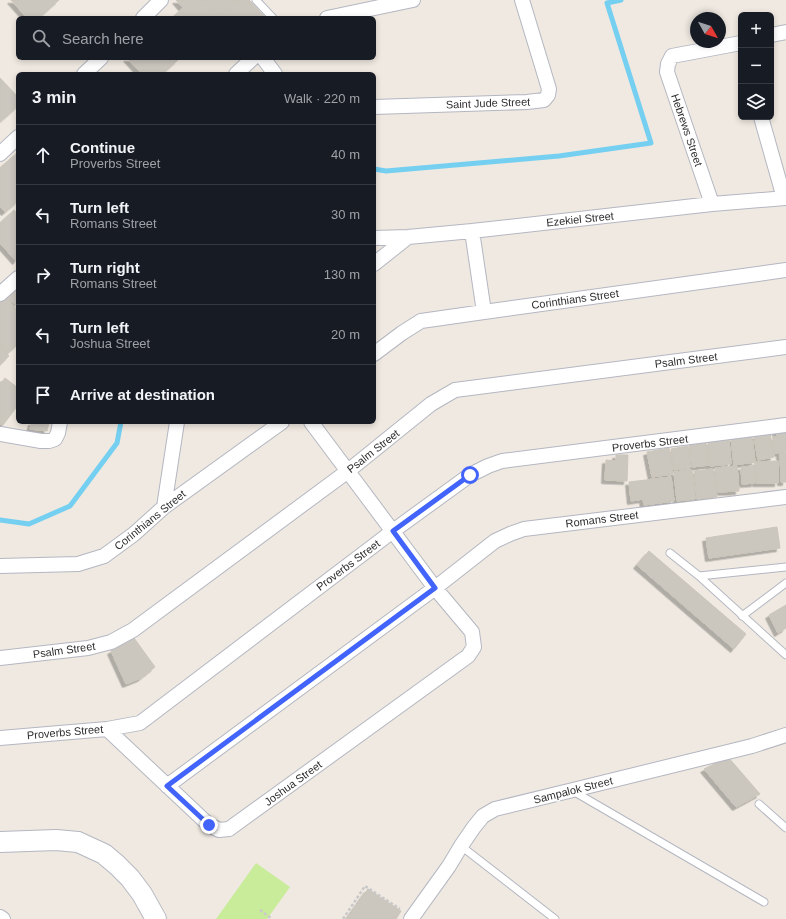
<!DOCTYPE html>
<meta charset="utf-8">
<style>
:root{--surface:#171b24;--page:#242831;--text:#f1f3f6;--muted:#9ea1a6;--line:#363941}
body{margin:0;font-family:Arial,sans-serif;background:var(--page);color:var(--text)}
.controls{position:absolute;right:12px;top:12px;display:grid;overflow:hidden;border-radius:6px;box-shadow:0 2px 6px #0003}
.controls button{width:36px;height:36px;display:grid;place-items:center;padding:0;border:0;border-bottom:1px solid var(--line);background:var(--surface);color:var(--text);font:20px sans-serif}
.compass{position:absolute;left:690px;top:12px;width:36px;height:36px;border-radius:50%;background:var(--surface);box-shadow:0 2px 6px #0003;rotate:129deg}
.stop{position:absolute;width:12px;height:12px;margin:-9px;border:3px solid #4264fb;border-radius:50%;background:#fff}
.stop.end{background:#4264fb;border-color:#fff;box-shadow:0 1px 4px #0008}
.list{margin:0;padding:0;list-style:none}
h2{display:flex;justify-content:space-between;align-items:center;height:52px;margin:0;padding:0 16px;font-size:17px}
h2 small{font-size:13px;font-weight:400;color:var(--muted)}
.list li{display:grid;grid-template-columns:26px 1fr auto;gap:12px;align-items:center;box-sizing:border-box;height:60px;padding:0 16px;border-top:1px solid var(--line)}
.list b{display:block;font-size:15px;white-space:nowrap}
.list p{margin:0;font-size:13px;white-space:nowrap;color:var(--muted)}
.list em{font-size:13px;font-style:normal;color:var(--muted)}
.icon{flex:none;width:22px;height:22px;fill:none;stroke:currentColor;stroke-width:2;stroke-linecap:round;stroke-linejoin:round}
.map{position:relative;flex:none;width:786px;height:919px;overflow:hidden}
.search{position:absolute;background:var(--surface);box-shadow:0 2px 6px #0003;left:16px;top:16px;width:360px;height:44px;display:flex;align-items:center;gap:10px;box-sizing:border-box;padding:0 14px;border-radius:6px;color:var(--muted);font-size:15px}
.panel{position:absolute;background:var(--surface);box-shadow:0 2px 6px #0003;left:16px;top:72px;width:360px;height:352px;border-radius:6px}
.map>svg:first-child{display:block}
.pitch{fill:#c9ec9a}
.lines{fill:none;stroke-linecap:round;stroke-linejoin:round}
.stream{stroke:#75cff0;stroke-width:5}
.building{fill:#cbc7bf;stroke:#cbc5ba;filter:url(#shadow)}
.service-casing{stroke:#b4b7c1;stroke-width:9}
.minor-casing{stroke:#b4b7c1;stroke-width:16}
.secondary-casing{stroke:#b4b7c1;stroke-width:22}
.path{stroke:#c9c9c9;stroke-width:2.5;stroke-dasharray:3 2;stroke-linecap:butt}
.service{stroke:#fff;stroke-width:7}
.minor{stroke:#fff;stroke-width:14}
.secondary{stroke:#fff;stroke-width:20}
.route{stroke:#4264fb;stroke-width:5}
.labels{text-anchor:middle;stroke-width:3;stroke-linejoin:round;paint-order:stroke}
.street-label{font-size:11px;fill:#2e2e2e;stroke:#fff}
</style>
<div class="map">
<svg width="786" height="919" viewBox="0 0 786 919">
<defs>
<filter id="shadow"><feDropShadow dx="-3.5" dy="3.5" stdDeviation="0" flood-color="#0004"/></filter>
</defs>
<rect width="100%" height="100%" fill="#efe9e1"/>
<!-- pitch -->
<path class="pitch" d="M256 863 290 887 267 919H216Z"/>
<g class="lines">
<!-- stream -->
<path class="stream" d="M374 169 386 171 559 156 651 143 607 3 621 0
M0 520 29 524 70 506 117 443 121 422"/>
</g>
<!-- building -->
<path class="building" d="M11 0H59L39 18H27Z
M176 0H204L219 16 217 18H176L174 16 183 8Z
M204 0H237L219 16Z
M237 0H249L266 18H217Z
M127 58H176L178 60 162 74H142Z
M0 78 18 97V106L0 122Z
M18 152V201L5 212 0 207V168Z
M14 210 18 215V259L16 261 0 243V223Z
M18 285V308L6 296Z
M5 296 18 311V344L8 353 0 344V301Z
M0 346 9 356 0 365Z
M5 378 18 388V405L3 425 0 424V385Z
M32 422H49L47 431 30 429Z
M786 430V452L774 453 773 437H777L776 431Z
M770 433 774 457 758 460 754 436Z
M752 436 755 462 734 465 731 438Z
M729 440 731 464 710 466 708 442Z
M706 443 709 465 692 467 689 445Z
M688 446 690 468 674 470 671 449Z
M669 448 673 474 652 477 647 452Z
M780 453H786V482H781Z
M616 455H628L627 481 605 480 606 460 616 461Z
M778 461V483H756V462Z
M737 466 739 491 717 492 715 468Z
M754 466 755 483 742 484 741 467Z
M713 469 717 497 697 499 694 471Z
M692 470 695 499 677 501 674 472Z
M671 477 674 501 644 505 643 499 631 501 629 482Z
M777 527 780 548 709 558 706 538Z
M649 551 746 634 734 649 637 565Z
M786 605V628L778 633 769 615Z
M134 638 155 667 141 678 126 684 111 651Z
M728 757 760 794 736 807 704 769Z
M368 889 401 911 396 919H347Z"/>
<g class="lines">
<defs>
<path id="service" d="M256 0 273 18
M670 553 699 576 786 655
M699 576 786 567
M742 616 786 583
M573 791 764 902
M759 804 786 828
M461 846 555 919"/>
<path id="minor" d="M143 18 161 0
M327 18 413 0
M771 35 786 32
M263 58 275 74
M84 74 101 58
M236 74 253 58
M374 107 527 102 544 100 548 95 549 89 522 0
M761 117 784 198
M0 154 18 137
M712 204 667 72 668 64 672 56 741 43
M472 231 484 312
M374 238 408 237 472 231 712 204 786 198
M374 264 408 237
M0 294 18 278
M374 354 402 333 421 321 484 312 786 270
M0 434 41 441H49L55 439 58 433 60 422
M164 507 177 422
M0 566 78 564 104 556 134 534 164 507 282 422
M0 658 88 648 111 642 133 630 348 471 431 404 455 390 786 347
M107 729 209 825 219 830 229 829 468 656 474 647 472 632 435 588 311 422
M0 738 107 729 140 723 393 531 470 475 488 466 502 461 786 425
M167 786 435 588 495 541 510 534 524 529 786 497
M0 917 3 919
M411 919 449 866 461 846 474 827 483 816 495 809 573 790 752 746 786 735"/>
<path id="secondary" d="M0 842 56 840 78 842 104 854 117 865 130 878 142 894 156 919"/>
</defs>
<!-- service casing -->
<use href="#service" class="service-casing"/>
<!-- minor casing -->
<use href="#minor" class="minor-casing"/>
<!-- secondary casing -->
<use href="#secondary" class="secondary-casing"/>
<!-- path -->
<path class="path" d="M260 910 272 919
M343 919 365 886 400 909"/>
<!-- service -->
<use href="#service" class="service"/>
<!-- minor -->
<use href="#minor" class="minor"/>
<!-- secondary -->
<use href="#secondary" class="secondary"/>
</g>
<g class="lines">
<!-- route -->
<path class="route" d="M209 825 167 786 435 588 393 531 470 475"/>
</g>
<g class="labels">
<!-- street labels -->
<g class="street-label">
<text transform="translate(488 103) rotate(-2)" y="4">Saint Jude Street</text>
<text transform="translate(687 130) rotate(71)" y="4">Hebrews Street</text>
<text transform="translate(580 219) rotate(-6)" y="4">Ezekiel Street</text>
<text transform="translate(575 299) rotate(-8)" y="4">Corinthians Street</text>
<text transform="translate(686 360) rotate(-7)" y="4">Psalm Street</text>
<text transform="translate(650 443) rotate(-7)" y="4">Proverbs Street</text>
<text transform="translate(373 451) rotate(-38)" y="4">Psalm Street</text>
<text transform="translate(602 519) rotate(-7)" y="4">Romans Street</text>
<text transform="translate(150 520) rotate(-39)" y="4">Corinthians Street</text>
<text transform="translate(348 565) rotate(-37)" y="4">Proverbs Street</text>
<text transform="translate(64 650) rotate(-8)" y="4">Psalm Street</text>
<text transform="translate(65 732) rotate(-5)" y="4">Proverbs Street</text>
<text transform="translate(293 783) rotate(-36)" y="4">Joshua Street</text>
<text transform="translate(573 790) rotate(-14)" y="4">Sampalok Street</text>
</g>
</g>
</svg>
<div class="controls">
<button>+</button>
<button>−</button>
<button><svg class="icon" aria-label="layers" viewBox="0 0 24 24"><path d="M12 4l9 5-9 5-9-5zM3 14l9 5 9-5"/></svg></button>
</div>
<svg class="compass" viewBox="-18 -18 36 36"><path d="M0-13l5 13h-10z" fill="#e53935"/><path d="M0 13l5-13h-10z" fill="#9ea1a6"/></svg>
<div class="stop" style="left:470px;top:475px"></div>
<div class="stop end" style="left:209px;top:825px"></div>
<div class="search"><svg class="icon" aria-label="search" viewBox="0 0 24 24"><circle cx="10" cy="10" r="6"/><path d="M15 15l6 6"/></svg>Search here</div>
<section class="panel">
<h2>3 min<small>Walk · 220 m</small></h2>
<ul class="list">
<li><svg class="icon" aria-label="ahead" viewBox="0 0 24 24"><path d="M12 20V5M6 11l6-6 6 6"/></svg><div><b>Continue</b><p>Proverbs Street</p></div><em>40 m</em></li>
<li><svg class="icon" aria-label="left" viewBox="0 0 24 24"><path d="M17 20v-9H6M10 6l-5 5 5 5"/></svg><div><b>Turn left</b><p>Romans Street</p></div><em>30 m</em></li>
<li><svg class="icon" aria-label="right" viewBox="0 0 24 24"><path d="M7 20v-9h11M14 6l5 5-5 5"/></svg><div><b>Turn right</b><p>Romans Street</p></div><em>130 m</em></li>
<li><svg class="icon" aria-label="left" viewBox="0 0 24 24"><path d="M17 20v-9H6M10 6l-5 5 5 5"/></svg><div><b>Turn left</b><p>Joshua Street</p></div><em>20 m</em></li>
<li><svg class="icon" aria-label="arrive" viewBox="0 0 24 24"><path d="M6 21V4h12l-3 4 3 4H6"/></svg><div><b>Arrive at destination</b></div></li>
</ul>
</section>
</div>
